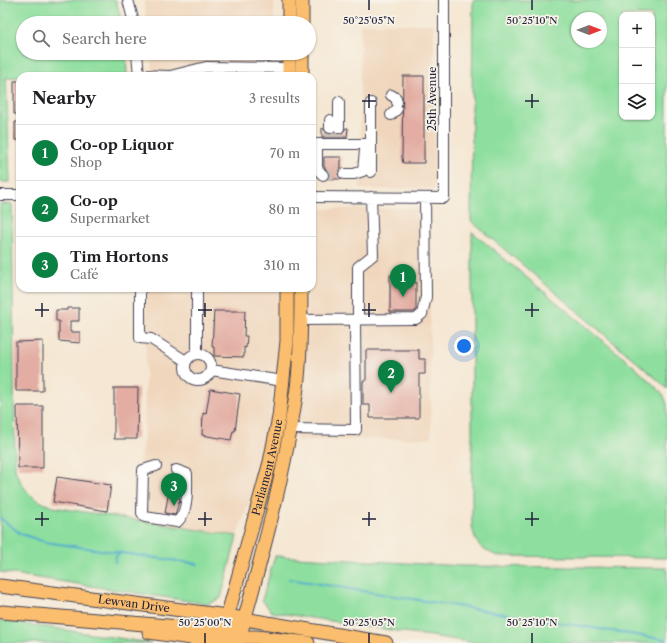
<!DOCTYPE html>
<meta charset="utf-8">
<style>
:root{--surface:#fff;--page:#f6f6f6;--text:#202124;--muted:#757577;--line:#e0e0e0;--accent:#0b8043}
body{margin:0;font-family:"Libre Caslon Text",serif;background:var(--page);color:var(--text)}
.controls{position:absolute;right:12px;top:12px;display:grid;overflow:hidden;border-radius:8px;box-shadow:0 1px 3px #0004}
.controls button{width:36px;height:36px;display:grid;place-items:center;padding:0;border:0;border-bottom:1px solid var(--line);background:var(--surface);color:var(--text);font:20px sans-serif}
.compass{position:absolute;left:571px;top:12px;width:36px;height:36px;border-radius:50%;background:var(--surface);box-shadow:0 1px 3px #0004;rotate:90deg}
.you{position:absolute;left:464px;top:346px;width:14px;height:14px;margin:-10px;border:3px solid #fff;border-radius:50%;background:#1a73e8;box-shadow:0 0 0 6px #1a73e833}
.badge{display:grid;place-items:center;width:26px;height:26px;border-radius:50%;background:var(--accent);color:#fff;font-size:13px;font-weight:700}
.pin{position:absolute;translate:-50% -33px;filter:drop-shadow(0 1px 2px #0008)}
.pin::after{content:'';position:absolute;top:21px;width:14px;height:12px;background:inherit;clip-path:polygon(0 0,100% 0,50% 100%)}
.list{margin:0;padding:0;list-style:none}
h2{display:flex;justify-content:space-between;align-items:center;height:52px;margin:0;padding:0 16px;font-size:17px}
h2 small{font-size:13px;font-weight:400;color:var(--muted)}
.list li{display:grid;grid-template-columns:26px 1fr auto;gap:12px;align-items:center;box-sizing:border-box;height:56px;padding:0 16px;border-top:1px solid var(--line)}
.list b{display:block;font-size:15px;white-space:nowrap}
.list p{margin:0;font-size:13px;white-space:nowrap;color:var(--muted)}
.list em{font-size:13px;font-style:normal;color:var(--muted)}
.icon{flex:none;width:22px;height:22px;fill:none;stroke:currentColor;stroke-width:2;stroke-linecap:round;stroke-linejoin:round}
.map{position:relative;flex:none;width:667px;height:643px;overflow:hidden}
.search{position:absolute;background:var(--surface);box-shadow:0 1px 3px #0004;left:16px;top:16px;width:300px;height:44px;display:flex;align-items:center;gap:10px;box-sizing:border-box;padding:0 14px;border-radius:22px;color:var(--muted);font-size:15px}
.panel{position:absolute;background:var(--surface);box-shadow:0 1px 3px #0004;left:16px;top:72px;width:300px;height:220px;border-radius:12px}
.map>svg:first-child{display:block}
.built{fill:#f0d6bc}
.green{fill:#8edf9f;stroke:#58806d;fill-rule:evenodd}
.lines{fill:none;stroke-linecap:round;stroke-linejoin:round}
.stream{stroke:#4eaacc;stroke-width:2}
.building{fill:#e3ada3}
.minor-tunnel{stroke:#cbc0b5;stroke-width:10;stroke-dasharray:10 5;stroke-linecap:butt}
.minor-casing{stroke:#424052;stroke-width:12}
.major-casing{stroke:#424052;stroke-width:15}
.minor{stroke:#fff;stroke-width:10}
.major{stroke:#fbbe6e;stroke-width:13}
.ticks{fill:none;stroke:#22223b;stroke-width:1.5}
.labels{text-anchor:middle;stroke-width:3.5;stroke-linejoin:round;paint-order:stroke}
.street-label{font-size:11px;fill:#22223b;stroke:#f7f3e8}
.ticks-label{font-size:10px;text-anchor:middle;fill:#22223b;stroke:#f7f3e8;stroke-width:3.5;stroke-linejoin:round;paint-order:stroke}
</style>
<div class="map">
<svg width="667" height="643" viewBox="0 0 667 643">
<rect width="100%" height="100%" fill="#f7f3e8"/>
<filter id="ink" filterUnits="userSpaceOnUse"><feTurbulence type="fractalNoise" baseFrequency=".025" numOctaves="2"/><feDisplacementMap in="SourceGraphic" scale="8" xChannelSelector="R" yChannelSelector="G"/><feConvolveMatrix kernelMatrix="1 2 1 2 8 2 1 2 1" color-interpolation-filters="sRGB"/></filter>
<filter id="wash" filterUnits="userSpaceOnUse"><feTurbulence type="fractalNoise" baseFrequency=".012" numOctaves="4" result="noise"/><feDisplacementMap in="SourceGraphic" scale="16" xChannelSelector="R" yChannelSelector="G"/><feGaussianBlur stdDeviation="0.9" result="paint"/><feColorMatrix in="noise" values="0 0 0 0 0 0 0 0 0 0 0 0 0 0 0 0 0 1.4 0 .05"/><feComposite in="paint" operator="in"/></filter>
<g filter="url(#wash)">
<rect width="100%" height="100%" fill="#f5e7d3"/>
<!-- built -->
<path class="built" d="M274 0V23H147L144 1Z
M360 24H434L435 189H360Z
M151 53H274V76H152Z
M429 208 431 438 297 441 307 314V288H312V209Z
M147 288H281V343L263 462 237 536 138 520 139 467 144 437Z"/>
<!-- green -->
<path class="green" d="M0 0H116L122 23H23V53H126L127 76H70L68 73 6 78 10 182H0Z
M473 0H667V389L658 380 471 221ZM622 15H652V117H622ZM577 18H601V42H577Z
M0 204H12L15 470C24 491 31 499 53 507L237 536 221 598 208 604 0 572Z
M472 232 637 369 663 394 667 404V558L498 556C480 549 476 545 472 526Z
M275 556 463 566 667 568V643H477L272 612 262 600Z
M0 620 151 643H0Z"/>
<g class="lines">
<!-- stream -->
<path class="stream" d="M0 518 21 534 45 542 198 564
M115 562 116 556 121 553
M289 579 667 640"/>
</g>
<g id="blocks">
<!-- building -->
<path class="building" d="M403 76H424V163H403L402 158Z
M14 81H20V114H14Z
M15 122H20V140H15Z
M322 128 330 134 334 132 342 134 346 128H348L347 137H322Z
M324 157H341V168L338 174 340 179H328L329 174 324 166Z
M390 275H410V282H416V311L414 312H390Z
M67 308H79V321H70V332H80V343L59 341V321H56V310H67Z
M214 311H245L244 336H247L246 348 244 347V357L214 356V347H212Z
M43 341V391H16V342Z
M366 350H419V359H425V374H419V418H370V405H363V381H366Z
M114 388H138L137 439H114Z
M210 389 240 394 235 431H233L231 440 202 435 203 413 206 414Z
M17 406H43V468H18Z
M57 477 111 485 107 511 53 502Z
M168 496 180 498 175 515 165 513Z"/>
</g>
</g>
<g filter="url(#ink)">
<use href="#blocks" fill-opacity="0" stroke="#424052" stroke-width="1"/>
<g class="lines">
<!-- minor-tunnel -->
<path class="minor-tunnel" d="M330 137V128
M339 137V128
M323 175 344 174"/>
<defs>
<path id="minor" d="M128 0 134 23
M137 53 139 76
M139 75 170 76 206 67 289 68
M391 95 396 98 397 102
M371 103V172
M391 115 397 109
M330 128V120
M339 128V102
M344 174H354L363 171 365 150
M323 175 317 169V144H371
M0 195H20
M312 197 444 198V0
M140 288V338L151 339 186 361
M301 320 416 319 422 314 426 297 425 198
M358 320V267L373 255 371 197
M197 354V288
M185 367a13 13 0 1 1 26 0a13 13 0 1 1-26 0Z
M211 370 283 381
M291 429 356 430 355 320
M156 466 143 470 142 513 145 517 177 522C189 511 187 489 187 474L176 470"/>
<g id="major">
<path d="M289 23V0"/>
<path d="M302 23V0"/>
<path d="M289 53V76"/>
<path d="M302 76V53"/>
<path id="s1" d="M0 586 227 616 386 643"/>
<path d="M2 612 203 629 232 628"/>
<path d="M149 632 225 643"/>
<path d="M233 637H256L308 643"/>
<path id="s2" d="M220 643 270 462 279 417 287 341V288"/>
<path d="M238 643C261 559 285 474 297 388 301 355 301 321 301 288"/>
</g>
</defs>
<!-- minor casing -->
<use href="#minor" class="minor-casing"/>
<!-- major casing -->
<use href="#major" class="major-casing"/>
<!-- minor -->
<use href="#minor" class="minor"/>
<!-- major -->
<use href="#major" class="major"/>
</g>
</g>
<!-- ticks -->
<path class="ticks" d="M369 0V10M532 0V10M369 94V108M532 94V108M362 101H376M525 101H539M42 303V317M205 303V317M369 303V317M532 303V317M35 310H49M198 310H212M362 310H376M525 310H539M42 512V526M205 512V526M369 512V526M532 512V526M35 519H49M198 519H212M362 519H376M525 519H539M205 633V643M369 633V643M532 633V643"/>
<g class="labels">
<!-- street labels -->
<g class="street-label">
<text transform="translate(432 99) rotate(-90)" y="4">25th Avenue</text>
<text dy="4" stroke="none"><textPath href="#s2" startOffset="182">Parliament Avenue</textPath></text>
<text dy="4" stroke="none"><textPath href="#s1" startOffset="135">Lewvan Drive</textPath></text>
</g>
</g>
<g class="ticks-label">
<text x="369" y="24">50°25'05"N</text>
<text x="532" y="24">50°25'10"N</text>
<text x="205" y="626">50°25'00"N</text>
<text x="369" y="626">50°25'05"N</text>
<text x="532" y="626">50°25'10"N</text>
</g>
</svg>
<div class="controls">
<button>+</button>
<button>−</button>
<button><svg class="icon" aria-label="layers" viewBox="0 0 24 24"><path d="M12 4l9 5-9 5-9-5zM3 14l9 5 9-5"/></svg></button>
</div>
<svg class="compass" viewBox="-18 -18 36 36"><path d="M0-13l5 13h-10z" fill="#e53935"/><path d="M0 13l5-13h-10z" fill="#757577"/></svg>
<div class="you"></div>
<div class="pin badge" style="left:403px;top:297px">1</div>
<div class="pin badge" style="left:391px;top:393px">2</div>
<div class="pin badge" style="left:174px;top:506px">3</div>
<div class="search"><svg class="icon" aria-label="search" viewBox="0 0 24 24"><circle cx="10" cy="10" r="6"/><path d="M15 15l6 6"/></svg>Search here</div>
<section class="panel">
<h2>Nearby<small>3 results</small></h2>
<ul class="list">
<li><span class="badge">1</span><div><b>Co-op Liquor</b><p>Shop</p></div><em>70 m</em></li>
<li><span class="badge">2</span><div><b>Co-op</b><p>Supermarket</p></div><em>80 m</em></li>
<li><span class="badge">3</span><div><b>Tim Hortons</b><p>Café</p></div><em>310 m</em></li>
</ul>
</section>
</div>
